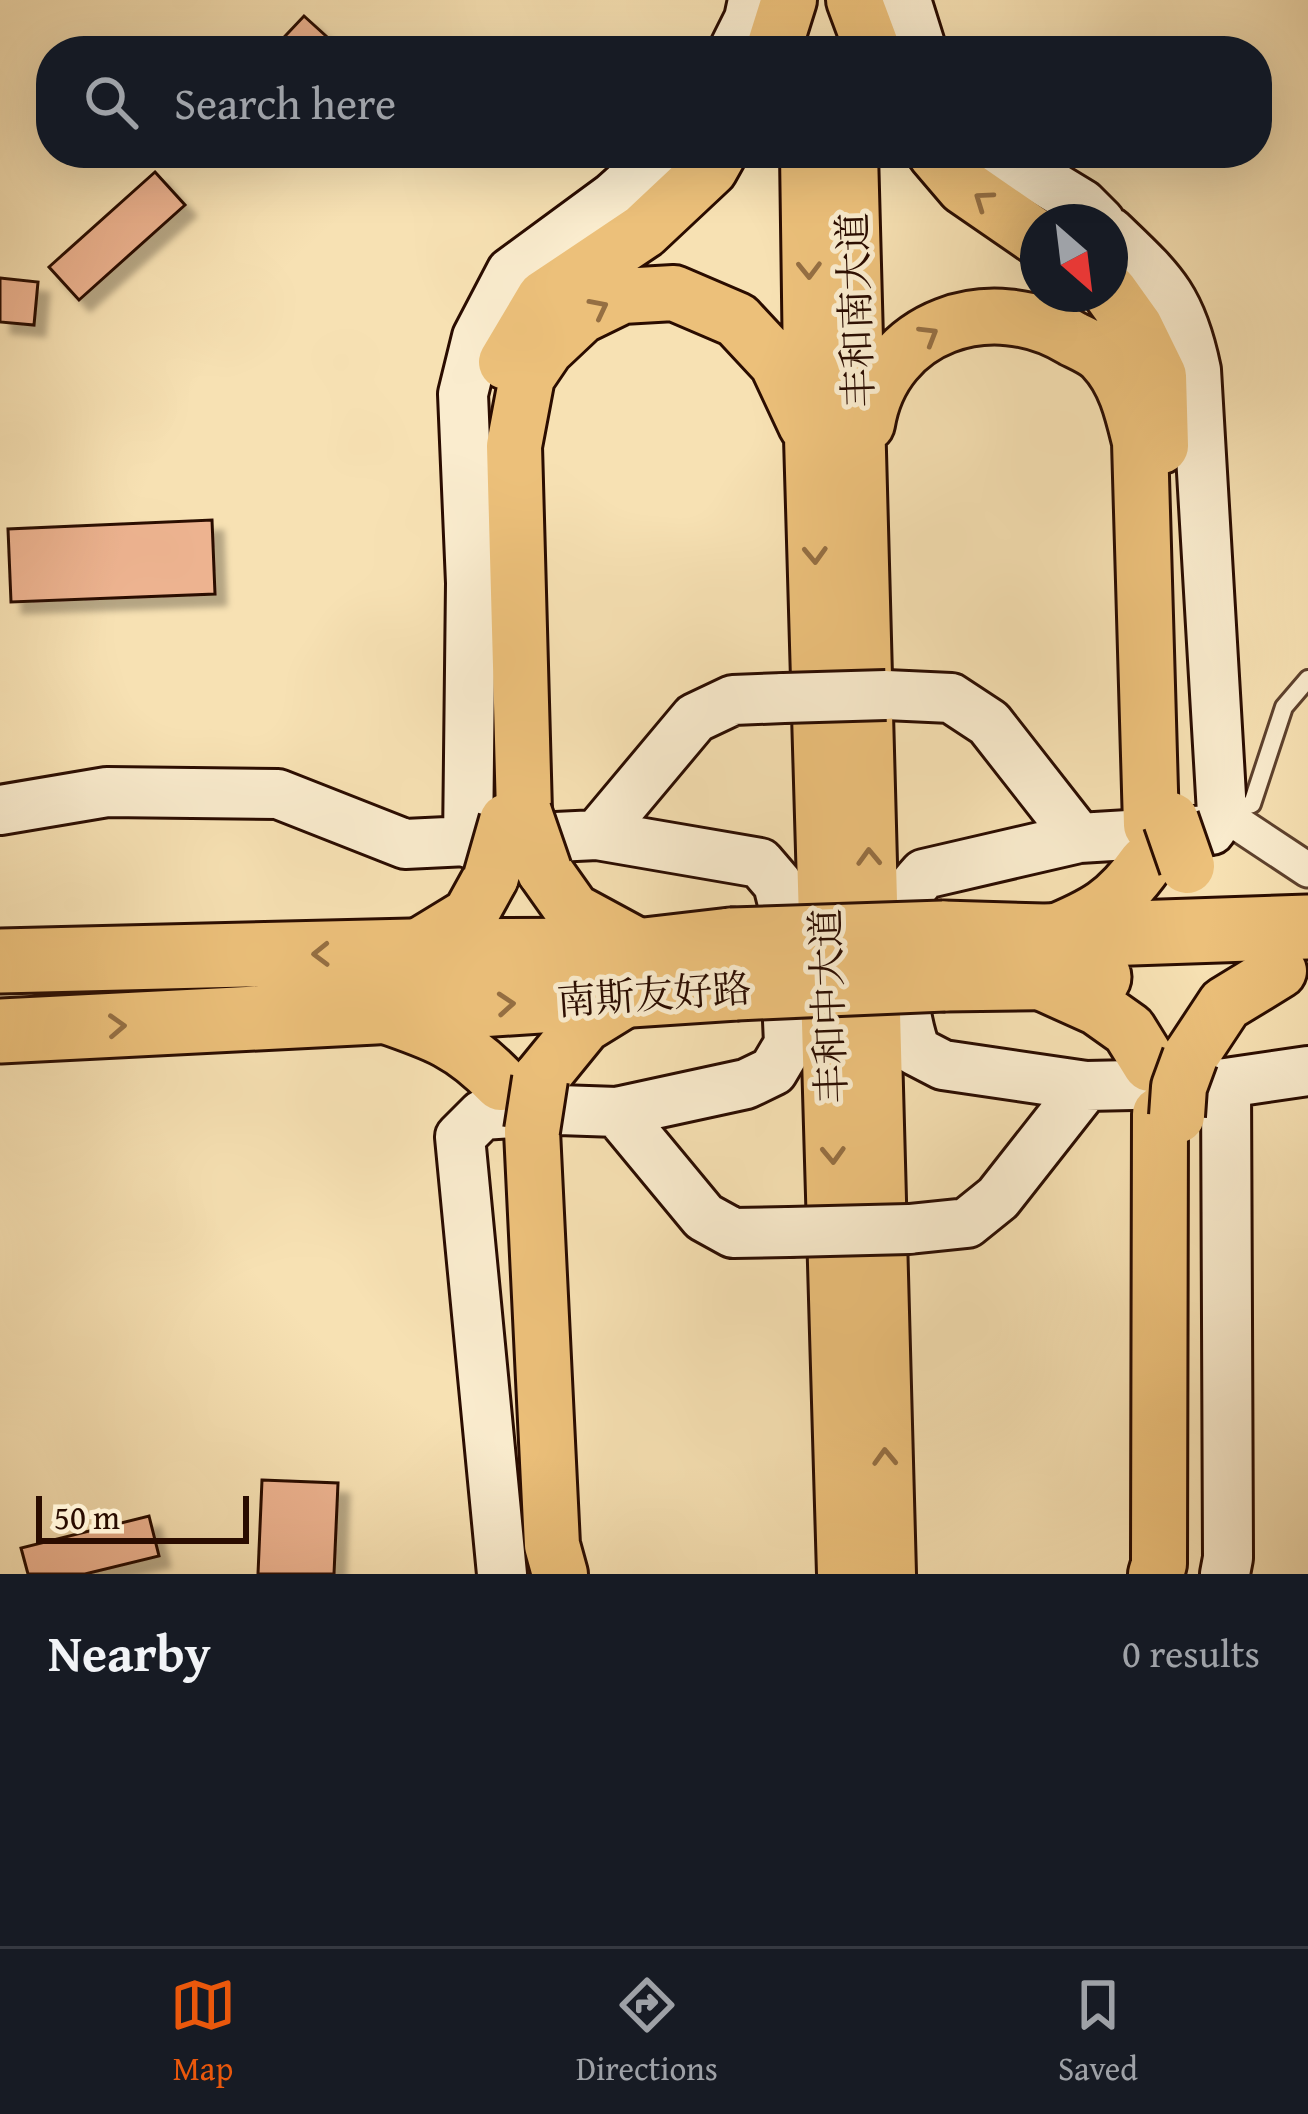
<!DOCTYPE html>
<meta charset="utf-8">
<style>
:root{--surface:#171b24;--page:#20242c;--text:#f1f3f6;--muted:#9ea1a6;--line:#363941;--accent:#ea580c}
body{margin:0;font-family:"Gentium Book Plus","Noto Serif SC",serif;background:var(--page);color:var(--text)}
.compass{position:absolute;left:1020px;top:204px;width:108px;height:108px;border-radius:50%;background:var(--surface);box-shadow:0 12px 48px #0002;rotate:152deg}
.scale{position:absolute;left:36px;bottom:30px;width:213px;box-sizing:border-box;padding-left:12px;border:6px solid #2a0c00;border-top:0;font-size:33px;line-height:42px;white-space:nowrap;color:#2a0c00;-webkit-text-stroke:9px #faecce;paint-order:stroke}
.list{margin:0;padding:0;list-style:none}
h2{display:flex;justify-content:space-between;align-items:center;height:156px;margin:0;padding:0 48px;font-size:51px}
h2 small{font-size:39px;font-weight:400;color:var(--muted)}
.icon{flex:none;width:66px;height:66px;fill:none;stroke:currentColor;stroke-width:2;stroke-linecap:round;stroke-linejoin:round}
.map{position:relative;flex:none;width:1308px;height:1574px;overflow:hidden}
.search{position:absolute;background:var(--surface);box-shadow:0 12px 48px #0002;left:36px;right:36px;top:36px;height:132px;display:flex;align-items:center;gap:30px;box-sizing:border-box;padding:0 42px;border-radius:48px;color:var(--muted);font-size:45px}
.sheet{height:372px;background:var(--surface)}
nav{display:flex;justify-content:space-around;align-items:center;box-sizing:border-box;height:168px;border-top:3px solid var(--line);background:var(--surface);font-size:33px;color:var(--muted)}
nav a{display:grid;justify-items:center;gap:6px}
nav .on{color:var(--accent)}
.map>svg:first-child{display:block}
.building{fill:#edb390;stroke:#2a0c00;stroke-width:3;filter:url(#shadow)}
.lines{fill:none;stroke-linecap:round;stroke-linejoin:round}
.lane-casing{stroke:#5d412d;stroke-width:22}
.street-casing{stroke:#5d412d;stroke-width:39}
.secondary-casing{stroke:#2a0c00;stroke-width:54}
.primary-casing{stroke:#2a0c00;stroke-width:60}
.highway-casing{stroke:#2a0c00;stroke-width:69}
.lane{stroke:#faecce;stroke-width:16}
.street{stroke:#faecce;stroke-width:33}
.secondary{stroke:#faecce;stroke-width:48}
.primary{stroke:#ecc07a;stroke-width:54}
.highway{stroke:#ecc07a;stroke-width:63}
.secondary-bridge-casing{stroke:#2a0c00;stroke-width:54;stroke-linecap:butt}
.primary-bridge-casing{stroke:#2a0c00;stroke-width:60;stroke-linecap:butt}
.highway-bridge-casing{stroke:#2a0c00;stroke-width:69;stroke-linecap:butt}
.secondary-bridge{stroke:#faecce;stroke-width:48}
.primary-bridge{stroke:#ecc07a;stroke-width:54}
.highway-bridge{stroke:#ecc07a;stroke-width:63}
.oneway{stroke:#956f43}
.labels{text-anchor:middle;stroke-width:10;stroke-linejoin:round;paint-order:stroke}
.street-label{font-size:39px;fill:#2a0c00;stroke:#faecce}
</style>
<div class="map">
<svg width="1308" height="1574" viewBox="0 0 1308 1574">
<defs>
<filter id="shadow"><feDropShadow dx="11" dy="11" stdDeviation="3" flood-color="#0004"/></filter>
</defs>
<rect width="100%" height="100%" fill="#f7e1b3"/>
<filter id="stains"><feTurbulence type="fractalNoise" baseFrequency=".00167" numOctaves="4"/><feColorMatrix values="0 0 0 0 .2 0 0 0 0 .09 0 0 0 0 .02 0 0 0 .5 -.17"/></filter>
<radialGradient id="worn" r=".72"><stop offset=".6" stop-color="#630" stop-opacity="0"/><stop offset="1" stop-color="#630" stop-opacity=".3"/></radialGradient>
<!-- building -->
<path class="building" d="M304 16 337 46 332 51H271Z
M155 172 185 205 79 300 49 267Z
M0 278 38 282 34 325 0 322Z
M212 520 215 594 11 602 8 529Z
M262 1480 338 1483 334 1574H258Z
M149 1516 159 1556 85 1574H28L21 1548Z"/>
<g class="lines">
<defs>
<path id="lane" d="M1229 811 1252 804 1284 707 1308 679"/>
<path id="street" d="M1222 813 1308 870"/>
<path id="secondary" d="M906 0 922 51
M733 51 749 19 753 0
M998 153 1082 204 1100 222
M886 695 951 698 989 723 1079 838
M0 810 107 792 278 794 405 844 597 835 760 863 778 884 783 904 789 1044 773 1071 746 1084 617 1112
M597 835 695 718 733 700 784 698
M468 843 471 583 463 394 477 337 511 272 613 197 662 153
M1086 1086 943 1065 916 1051C904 1020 895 949 900 916 903 898 913 886 924 874L1079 838 1211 830 1222 813 1196 370C1181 297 1161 281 1110 232
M909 1229 967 1223 998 1198 1086 1086 1226 1083 1308 1071
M502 1574 460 1137 482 1115 559 1110 617 1112 704 1217 733 1233 789 1232
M1225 1574 1228 1558 1226 1083"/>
<path id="primary" d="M854 0 873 51
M773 51 789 0
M808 153 812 438 845 1574
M850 153 888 1574
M935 153 964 187 1038 238
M1110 292 1135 327 1159 376 1161 446
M506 362 544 298 644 231 710 169 719 153
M867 424C883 325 991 289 1073 339 1083 344 1097 350 1104 358 1126 381 1133 413 1140 442L1151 825
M524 812 514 446 527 377 546 349 581 316 622 296 674 293 737 320 777 363 806 425
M544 870 573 911 645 950
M1050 934C1096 915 1117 904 1146 863
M411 951 470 915 491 877
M1036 980 1098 1008 1129 1030 1150 1064
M377 1013C432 1032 460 1040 501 1083
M1190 1057 1225 1004 1279 971
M540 1079 584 1025 631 996
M532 1131 552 1545 560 1574
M1156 1574 1159 1564 1160 1114"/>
<path id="highway" d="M943 933 1044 936 1308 927
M0 961 411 951 645 950 731 940
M944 979 1099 977
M0 1031 375 1012 736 988"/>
</defs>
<!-- lane casing -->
<use href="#lane" class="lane-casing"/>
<!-- street casing -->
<use href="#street" class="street-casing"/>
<!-- secondary casing -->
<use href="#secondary" class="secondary-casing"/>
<!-- primary casing -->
<use href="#primary" class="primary-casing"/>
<!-- highway casing -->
<use href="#highway" class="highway-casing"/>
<!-- lane -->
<use href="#lane" class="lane"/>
<!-- street -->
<use href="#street" class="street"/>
<!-- secondary -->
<use href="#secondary" class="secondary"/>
<!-- primary -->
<use href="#primary" class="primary"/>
<!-- highway -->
<use href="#highway" class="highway"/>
<defs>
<path id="secondary-bridge" d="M784 698 886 695
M789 1232 909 1229"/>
<path id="primary-bridge" d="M524 812 544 870
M1171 820 1187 866
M491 877 507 821
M1177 1116 1179 1087 1190 1057
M532 1131 540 1079"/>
<path id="highway-bridge" d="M731 940 943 933
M736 988 944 979"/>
</defs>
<!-- secondary-bridge casing -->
<use href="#secondary-bridge" class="secondary-bridge-casing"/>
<!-- primary-bridge casing -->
<use href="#primary-bridge" class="primary-bridge-casing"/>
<!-- highway-bridge casing -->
<use href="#highway-bridge" class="highway-bridge-casing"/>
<!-- secondary-bridge -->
<use href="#secondary-bridge" class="secondary-bridge"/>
<!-- primary-bridge -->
<use href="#primary-bridge" class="primary-bridge"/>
<!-- highway-bridge -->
<use href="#highway-bridge" class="highway-bridge"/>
</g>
<!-- one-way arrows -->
<defs><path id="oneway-chevron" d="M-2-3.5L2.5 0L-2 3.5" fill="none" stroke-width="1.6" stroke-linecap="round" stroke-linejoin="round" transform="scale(3)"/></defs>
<g class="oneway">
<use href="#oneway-chevron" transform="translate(983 200) rotate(-145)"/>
<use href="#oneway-chevron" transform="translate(809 270) rotate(89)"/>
<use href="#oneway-chevron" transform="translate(599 308) rotate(-27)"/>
<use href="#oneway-chevron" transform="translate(929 335) rotate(-31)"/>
<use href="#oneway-chevron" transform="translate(815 555) rotate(88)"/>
<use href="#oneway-chevron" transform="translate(869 857) rotate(-92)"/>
<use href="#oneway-chevron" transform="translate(321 954) rotate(179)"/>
<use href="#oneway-chevron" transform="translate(506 1004) rotate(-4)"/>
<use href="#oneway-chevron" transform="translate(117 1026) rotate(-3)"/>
<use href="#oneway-chevron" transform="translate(833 1155) rotate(88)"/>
<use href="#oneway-chevron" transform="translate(885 1457) rotate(-92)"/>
</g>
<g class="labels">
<!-- street labels -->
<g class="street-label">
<text transform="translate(855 310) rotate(-92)" y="14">丰和南大道</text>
<text transform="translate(654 994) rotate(-4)" y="14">南斯友好路</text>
<text transform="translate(828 1006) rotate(-92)" y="14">丰和中大道</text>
</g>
</g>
<rect width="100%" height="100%" filter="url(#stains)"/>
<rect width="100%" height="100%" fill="url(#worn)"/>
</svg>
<svg class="compass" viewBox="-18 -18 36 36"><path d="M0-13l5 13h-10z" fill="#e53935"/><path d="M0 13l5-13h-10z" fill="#9ea1a6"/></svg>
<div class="scale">50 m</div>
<div class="search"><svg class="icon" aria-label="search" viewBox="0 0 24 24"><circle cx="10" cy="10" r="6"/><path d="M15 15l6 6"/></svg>Search here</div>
</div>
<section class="sheet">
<h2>Nearby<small>0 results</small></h2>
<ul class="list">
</ul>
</section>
<nav>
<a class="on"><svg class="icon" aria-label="map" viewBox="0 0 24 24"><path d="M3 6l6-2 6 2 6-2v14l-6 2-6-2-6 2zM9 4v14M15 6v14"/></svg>Map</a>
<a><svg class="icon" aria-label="directions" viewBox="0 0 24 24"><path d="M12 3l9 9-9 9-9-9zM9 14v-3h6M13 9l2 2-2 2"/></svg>Directions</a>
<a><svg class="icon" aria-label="saved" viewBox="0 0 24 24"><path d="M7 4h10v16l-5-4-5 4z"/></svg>Saved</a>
</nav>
